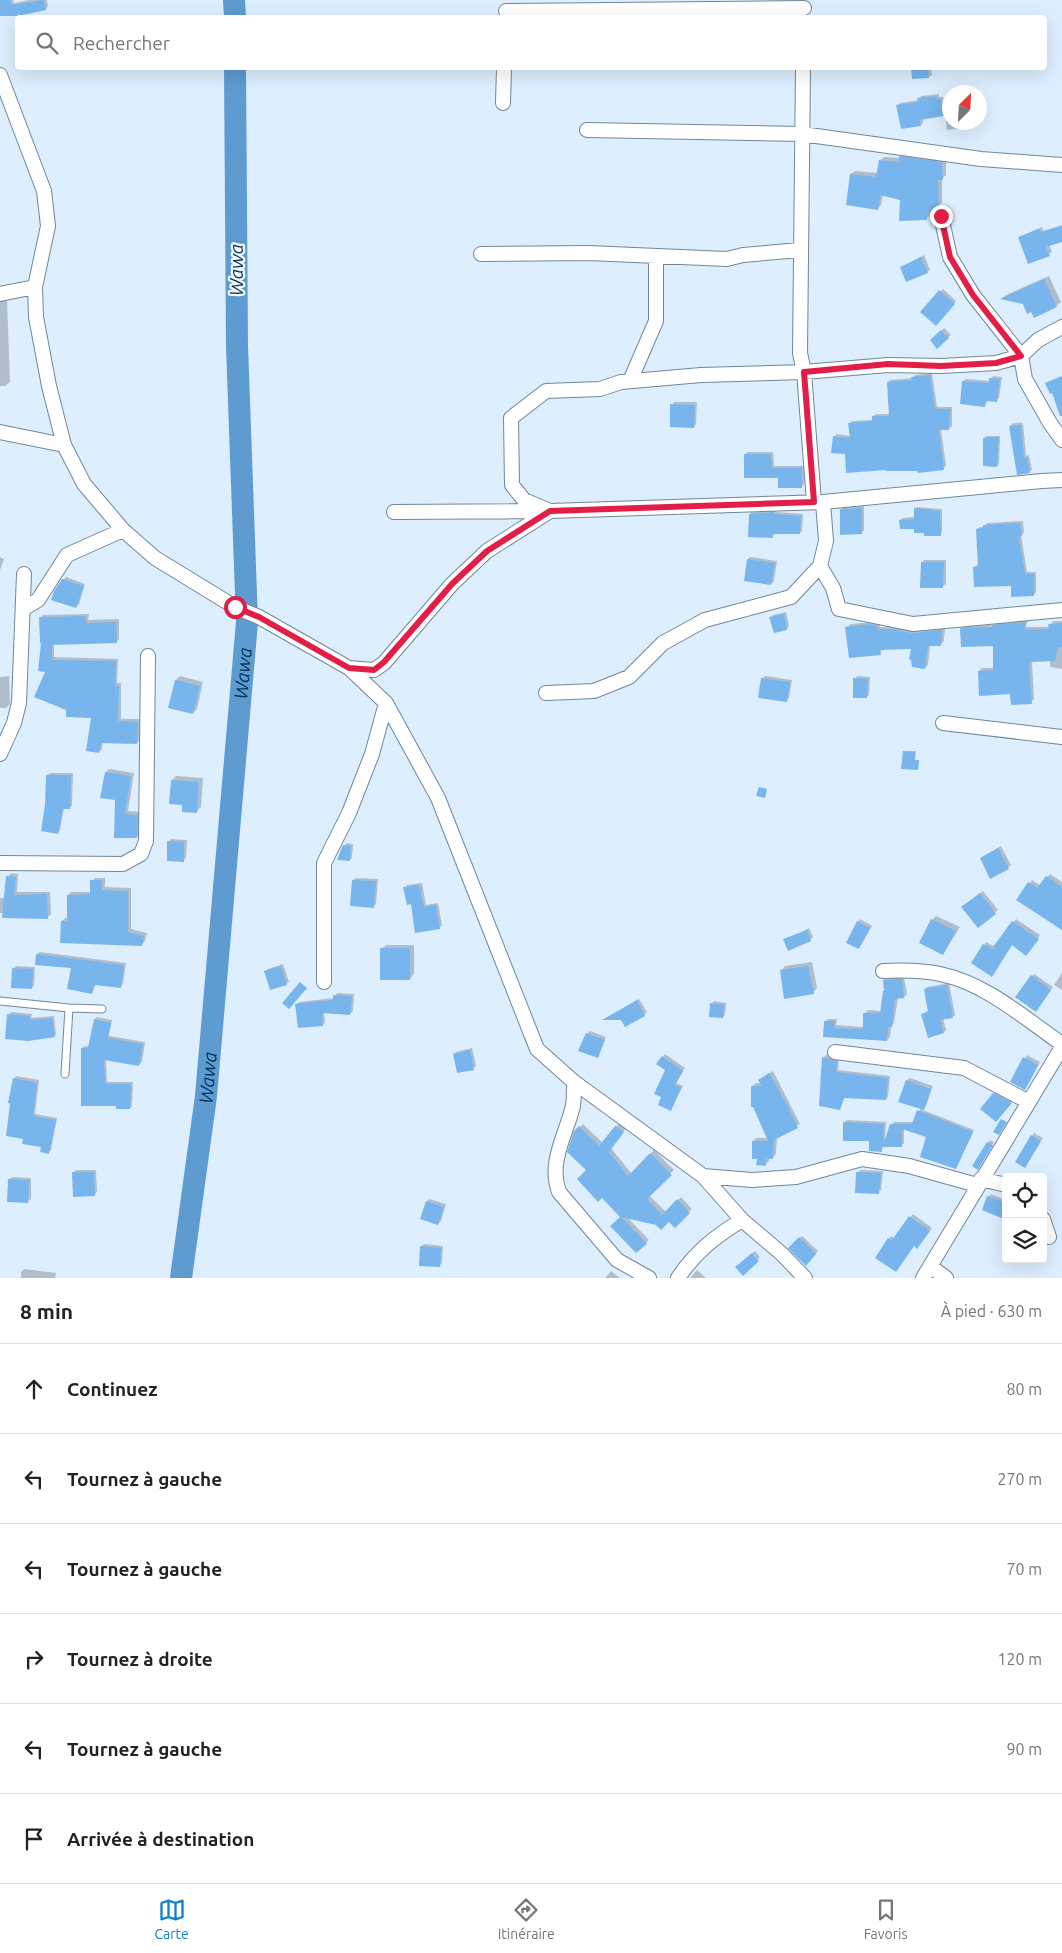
<!DOCTYPE html>
<html lang="fr">
<meta charset="utf-8">
<style>
:root{--surface:#fff;--page:#f6f6f6;--text:#222;--muted:#767676;--line:#e0e0e0;--accent:#117fc9}
body{margin:0;font-family:Ubuntu,sans-serif;background:var(--page);color:var(--text)}
.controls{position:absolute;right:15px;bottom:15px;display:grid;overflow:hidden;border-radius:5px;box-shadow:0 5px 20px #0002}
.controls button{width:45px;height:45px;display:grid;place-items:center;padding:0;border:0;border-bottom:1px solid var(--line);background:var(--surface);color:var(--text);font:25px sans-serif}
.compass{position:absolute;left:942px;top:85px;width:45px;height:45px;border-radius:50%;background:var(--surface);box-shadow:0 5px 20px #0002;rotate:24deg}
.stop{position:absolute;width:15px;height:15px;margin:-11px;border:4px solid #e11d48;border-radius:50%;background:#fff}
.stop.end{background:#e11d48;border-color:#fff;box-shadow:0 1px 5px #0008}
.list{margin:0;padding:0;list-style:none}
h2{display:flex;justify-content:space-between;align-items:center;height:65px;margin:0;padding:0 20px;font-size:21px}
h2 small{font-size:16px;font-weight:400;color:var(--muted)}
.list li{display:grid;grid-template-columns:32px 1fr auto;gap:15px;align-items:center;box-sizing:border-box;height:90px;padding:0 20px;border-top:1px solid var(--line)}
.list b{display:block;font-size:19px;white-space:nowrap}
.list em{font-size:16px;font-style:normal;color:var(--muted)}
.icon{flex:none;width:28px;height:28px;fill:none;stroke:currentColor;stroke-width:2;stroke-linecap:round;stroke-linejoin:round}
.map{position:relative;flex:none;width:1062px;height:1278px;overflow:hidden}
.search{position:absolute;background:var(--surface);box-shadow:0 5px 20px #0002;left:15px;right:15px;top:15px;height:55px;display:flex;align-items:center;gap:12px;box-sizing:border-box;padding:0 18px;border-radius:5px;color:var(--muted);font-size:19px}
.sheet{height:605px;background:var(--surface)}
nav{display:flex;justify-content:space-around;align-items:center;box-sizing:border-box;height:70px;border-top:1px solid var(--line);background:var(--surface);font-size:14px;color:var(--muted)}
nav a{display:grid;justify-items:center;gap:2px}
nav .on{color:var(--accent)}
.map>svg:first-child{display:block}
.shadow{fill:#0003}
.lines{fill:none;stroke-linecap:round;stroke-linejoin:round}
.river{stroke:#5e9bd1;stroke-width:22}
.building{fill:#77b5ec}
.lane-casing{stroke:#738697;stroke-width:9}
.street-casing{stroke:#738697;stroke-width:16}
.lane{stroke:#fff;stroke-width:7}
.street{stroke:#fff;stroke-width:14}
.route{stroke:#e11d48;stroke-width:6}
.labels{text-anchor:middle;stroke-width:4.5;stroke-linejoin:round;paint-order:stroke}
.water-label{font-size:19px;font-style:italic;fill:#033558;stroke:#f5fafe}
</style>
<div class="map">
<svg width="1062" height="1278" viewBox="0 0 1062 1278">
<rect width="100%" height="100%" fill="#ddeefe"/>
<!-- shadow -->
<path class="shadow" d="M0 0H13L14 3 29 0H47L48 6 46 9 0 15Z
M912 68H931L932 75 929 77 913 78Z
M939 94V97H943L945 111 950 109V122H971L969 127 947 130 945 113 923 119V123L921 125 898 105 900 103 919 100 921 96Z
M904 153 946 159V175L942 179V203L930 210V215L927 219 901 199 883 195 881 205 878 209 851 174 855 171 878 173 880 160 884 157 900 158Z
M1062 225V240L1049 244 1052 252 1049 254 1019 237 1042 227 1043 231Z
M924 255 930 270 927 272 902 267Z
M1049 276 1061 302 1056 306 1024 303 1003 298 1006 295Z
M943 289 956 301 935 324 922 312Z
M0 300H7L10 382 5 386H0Z
M944 328 951 335 937 347 932 340Z
M932 373 937 407H952V426L949 429H941L946 466 943 468 918 470 846 453 834 437 837 434 851 436 850 423 852 421 873 420V416L876 414H890L888 382 890 380 913 378 915 375Z
M993 376 1002 377 999 398 996 400H988L985 405 963 381 966 379 990 381Z
M674 402H697L696 424 694 427 672 405Z
M1013 423H1023L1026 456 1029 455 1032 470 1029 472 1010 426Z
M986 436H1000L999 464 997 466 984 438Z
M747 452H773L774 466H804V484L801 487 745 455Z
M864 506V530L862 533 841 510 844 507Z
M917 507 942 509V532L940 534 926 532 900 520 903 518 915 517V509Z
M776 510V512L803 514 802 531 800 533 775 534 772 536 750 514 752 512Z
M1023 521 1024 533 1021 535 1027 572H1036V592L1034 595 974 567 979 564 977 529 980 527H985L987 523Z
M0 557 4 559 0 570Z
M750 557 777 561 774 581 771 584 748 559Z
M924 560H946V584L943 586 922 563Z
M66 577 85 584 79 604 76 607 63 580Z
M786 612 789 626 787 629 771 618 773 615Z
M89 614 88 620 119 619V639L116 642 54 644V657L118 659 117 683H121V719H140V740L137 743 103 742 102 749 99 752 92 717 67 709 47 671 40 618 43 615Z
M1028 620 1026 627H1050L1053 621H1062V669L1050 667V660L1032 661 1034 699 1031 702 1012 692 979 671 982 668H994V645L961 629 964 626 994 625 996 623Z
M874 622 880 623V627L945 628 944 641 941 644 930 645 928 665 925 668 912 648H883L880 653 847 628 850 624Z
M9 676 10 704 6 708H0V677Z
M180 676 203 682 197 709 193 713 176 680Z
M765 676 792 680 789 698 787 700 762 679Z
M857 676 870 677 869 695 866 697 855 679Z
M905 751H916L915 760H919L918 768Z
M109 769 134 773 128 811 141 812 140 834 137 837 116 799 102 797 106 772Z
M50 773H73L72 805 70 808H64L60 830 58 833 47 806V775Z
M176 776 203 778 201 807 197 811 183 804 172 780Z
M171 839 187 840 186 858 183 861 168 842Z
M347 843 353 844 352 858 349 860 344 846Z
M1001 846 1011 865 1008 868 981 858Z
M11 873 18 874 17 892H50L51 914 47 918 0 913V898H5L8 877Z
M1050 874 1062 882V930L1018 900 1032 880 1041 886Z
M95 878H105V887L131 888V929L147 933 145 941 142 944 62 921 65 918H68V895L71 892H91L92 881Z
M356 878 378 879 376 904 374 906 353 880Z
M422 883 426 905 438 903 442 925 439 928 412 903 405 888 407 885Z
M983 891 998 910 978 926 966 904Z
M936 916 960 927 943 954 932 920Z
M860 919 872 926 861 945 858 922Z
M1016 919 1040 935 1029 952 1012 943 994 973 984 945 986 942 995 947Z
M809 928 813 937 810 940H785Z
M386 945H414V974L410 979 381 949Z
M40 952 126 963 123 984 120 987 96 984 92 993 73 967 37 954Z
M812 962 817 988 813 993 781 971 785 966Z
M283 964 289 982 286 984 266 971 268 969Z
M16 966 35 967 34 985 32 988 13 969Z
M1062 973V990L1054 985Z
M1034 974 1053 987 1038 1007 1032 976Z
M887 977H904L907 994 904 997 898 998 894 1023 891 1027 890 1037 887 1040 824 1036 825 1022 828 1019H837L836 1025 864 1027 865 1013 868 1010 882 1011 885 990 884 980Z
M949 983 955 1015 952 1017 943 1018 946 1030 944 1032 922 1014 929 1010 925 989 927 987Z
M337 993 354 994 353 1011 350 1014 324 1012 325 1022 323 1025 296 1005 299 1002 334 998Z
M639 999 647 1012 644 1015 625 1025 622 1019H605Z
M714 1001 726 1003 725 1015 723 1017 711 1004Z
M11 1012 32 1014 31 1018 54 1016 56 1034 54 1036 8 1015Z
M97 1017 112 1020 109 1036 145 1042 142 1062 139 1065 106 1059 107 1082H133L132 1106 130 1108H117L82 1048 85 1046H89L95 1019Z
M590 1031 606 1037 597 1057 587 1034Z
M472 1048 476 1066 474 1068 454 1054 456 1052Z
M665 1054 685 1068 676 1083 683 1086 671 1109 663 1096 666 1070 663 1057Z
M826 1055 839 1059 838 1070 890 1076 888 1097 886 1099 845 1097 840 1108 824 1057Z
M1027 1055 1040 1062 1027 1086 1012 1082Z
M773 1071 800 1124 777 1137 776 1154 773 1157H769V1161L765 1165 758 1157 753 1141 756 1138H768L752 1087 756 1083H761L759 1080Z
M16 1076 39 1080 35 1114 57 1118 51 1150 48 1152 42 1146 14 1079Z
M910 1078 933 1086 926 1106 923 1110 974 1130 956 1168 927 1136 904 1129V1143L902 1145 884 1146 882 1150 870 1140 844 1123 847 1120 886 1122 885 1140 894 1122H914L921 1108 907 1080Z
M996 1091 1013 1100 998 1118 994 1094Z
M619 1123 626 1128 611 1148 632 1174 654 1150 674 1170 649 1195 666 1212 681 1197 692 1209 675 1226 669 1220 657 1224 628 1218 649 1240 637 1252 612 1226 622 1217 588 1170 575 1132 583 1124 603 1143Z
M1034 1133 1043 1138 1025 1167 1032 1136Z
M990 1140 994 1142 980 1165 988 1143Z
M76 1170H96L97 1192 94 1195 73 1173Z
M860 1170 883 1171 881 1190 878 1192 858 1173Z
M12 1177 31 1178V1199L28 1201 9 1180Z
M991 1194 1006 1200V1218L988 1197Z
M429 1199 446 1204 441 1221 438 1224 421 1218 427 1201Z
M913 1214 932 1228 919 1245H914L898 1268 889 1239 891 1236 895 1238Z
M802 1236 818 1251 806 1265 790 1248Z
M424 1244 443 1246 442 1263 439 1266 421 1247Z
M755 1251 760 1257 743 1274 736 1267Z
M24 1269 56 1273 55 1278H21V1272Z
M697 1270 706 1278H690Z
M611 1271 620 1278H605Z"/>
<g class="lines">
<!-- river -->
<g class="river">
<path d="M234 0 235 18"/>
<path id="s1" d="M181 1278 206 1096 247 622 237 346 235 68"/>
</g>
</g>
<!-- building -->
<path class="building" d="M0 0H11V5L44 0 46 10 18 16H0Z
M911 68H928L929 78 912 79Z
M936 96 937 99H941L944 116 920 120 921 126 901 129 896 105 918 102 917 98Z
M899 156 942 162 943 180H938L939 208 934 211 927 212V220L899 221 900 200 880 195 878 210 846 205 850 174 876 177 879 160 899 162Z
M1062 226V242L1046 247 1050 256 1028 264 1018 237 1039 229 1041 232Z
M921 257 928 273 906 282 900 267Z
M1044 279 1057 307 1034 318 1031 312 1027 314 1023 304 1000 299Z
M939 290 955 304 936 326 920 312Z
M941 330 949 338 937 349 930 340Z
M930 375 935 409H950L949 430H939L944 470 918 473 917 471H886V470L846 473 845 454 831 453 833 436 850 438 848 423 872 421V416H889L887 382 912 380 911 377Z
M1062 376V416H1060L1052 393 1050 394 1045 383Z
M989 378 1000 379 997 402 986 401 985 407 960 404 962 381 989 383Z
M670 404 695 405 694 428 670 427Z
M1021 425 1024 458 1027 457 1030 473 1017 475 1009 426Z
M999 437 997 467 983 466V438Z
M744 454H771L772 468H802V488H778V478H744Z
M862 508V534L840 535V509Z
M914 508 940 511 941 536H924V533H914V529H900L899 520 914 519Z
M774 512V514L801 516 800 534H773V538L748 537 749 514Z
M1020 523 1022 536 1019 537 1025 574H1034V596L1011 597V586L974 587 973 567 978 566 976 529 983 528V525Z
M747 559 775 563 771 585 744 581Z
M921 562H944L943 588H920Z
M62 579 84 586 76 608 51 600 54 591Z
M784 614 787 630 774 633 769 617Z
M86 616V623L116 622 117 643 52 645V660L116 661 115 686H119L118 721 138 722 137 744 101 743 99 753 86 751 91 718 66 717V710L34 697 45 672 38 671 41 643H40L39 617Z
M1026 622 1024 630 1049 629 1048 624 1062 623V647H1058L1055 661 1029 662 1032 704 1011 705 1010 694 979 696 978 671 993 670V646L961 647 960 628 992 627V625Z
M870 624 877 626V629H893L912 633 942 630 941 646H928L925 669 912 667 911 660 909 659 911 649 880 650 881 655 849 658 845 627Z
M761 678 790 682 787 702 758 698Z
M853 678 868 679 867 698H853Z
M175 680 200 686 193 714 168 708Z
M903 751 915 752V760H919L918 770 901 769Z
M105 772 131 776 125 814 138 815 137 838H114L115 800 100 798Z
M46 775H71L70 809H63L58 834 41 831 45 805Z
M171 780 199 782 197 813 182 812V805L169 804Z
M759 787 767 789 765 798 756 796Z
M167 841 184 842V862L167 861Z
M343 845 351 846 350 861 337 860Z
M998 848 1009 869 990 879 980 858Z
M6 876 16 877 14 895 47 894 48 919 2 918Z
M1046 876 1062 887V930L1016 900 1028 882 1037 888Z
M90 880H102V890L128 891V932L144 936 142 946 60 943 61 921H67V895L90 894Z
M352 880 376 881 374 908 350 906Z
M419 885 424 907 436 905 440 929 415 933 411 904 407 905 403 887Z
M980 893 996 914 978 928 961 907Z
M931 919 956 931 943 955 919 943Z
M857 921 870 928 859 949 846 943Z
M1012 921 1039 939 1026 956 1012 945 992 977 971 963 983 944 995 950 993 947Z
M807 930 811 941 788 951 783 939Z
M380 948H410V980H380Z
M36 954 124 965 121 988 94 985 92 994 67 989 71 968 35 965Z
M281 966 287 985 270 990 264 971Z
M808 966 814 994 784 999 780 970Z
M12 968 33 969 32 989 11 988Z
M1031 975 1051 990 1036 1012 1015 997Z
M902 979 904 998 895 999 892 1027H888L887 1041 823 1037 824 1021H835L834 1028 863 1029V1013H880L883 991H884L883 980Z
M300 982 307 988 289 1009 282 1003Z
M947 985 953 1018 940 1020 944 1033 928 1038 921 1014 928 1012 924 989Z
M333 995 352 996 350 1015 322 1013 323 1026 298 1028 295 1004 333 1000Z
M637 1000 645 1016 625 1027 621 1020H602Z
M710 1003 724 1005 723 1018 709 1017Z
M7 1014 30 1016V1020L52 1018 55 1037 28 1041 5 1039Z
M94 1019 111 1023 107 1038 143 1044 139 1066 104 1060 105 1084H131L130 1109H116V1106H81V1048H88Z
M586 1033 605 1040 598 1058 578 1051Z
M470 1050 474 1070 457 1073 453 1054Z
M662 1056 683 1071 675 1085 681 1088 671 1111 658 1105 661 1097 654 1094 665 1070 656 1064Z
M822 1057 837 1061 836 1072 888 1078 886 1100 844 1098 840 1110 819 1106Z
M1023 1057 1038 1065 1025 1090 1010 1082Z
M769 1073 787 1104 798 1128 772 1141H774L773 1159H766V1166L756 1165 757 1159H752V1141H768L753 1107H751V1086H762L758 1080Z
M13 1078 37 1083 33 1116 56 1120 49 1154 40 1152 41 1147 22 1144 23 1139 6 1136 10 1104 8 1103Z
M906 1080 931 1089 924 1110 898 1102Z
M993 1093 1012 1103 996 1122 980 1109Z
M917 1110 973 1132 956 1169 920 1157 926 1137 902 1129V1147H882V1152L869 1151V1141H843V1122L884 1124 883 1145 890 1124H912Z
M1001 1119 1007 1122 999 1135 993 1132Z
M579 1126 599 1146 615 1126 624 1132 609 1152 628 1176 650 1153 672 1175 647 1199 662 1215 677 1199 690 1213 675 1228 669 1222 661 1230 656 1225 621 1217 647 1244 636 1253 610 1226 620 1217 602 1198 598 1202 577 1179 586 1170 567 1152 574 1131Z
M1031 1135 1041 1141 1025 1168 1015 1162Z
M987 1142 993 1145 978 1170 972 1166Z
M72 1172H94L95 1196 73 1197Z
M856 1172 881 1173 879 1194 855 1193Z
M8 1179 29 1180 28 1203 7 1202Z
M987 1196 1006 1203V1220L982 1210Z
M426 1201 444 1207 438 1225 420 1219Z
M909 1216 930 1231 917 1249 914 1246 896 1272 875 1258 888 1238 892 1240Z
M799 1237 816 1254 806 1266 788 1248Z
M420 1246 441 1248 440 1267 419 1266Z
M752 1253 759 1261 743 1276 735 1267Z"/>
<g class="lines">
<defs>
<path id="lane" d="M0 1001 69 1008 102 1009
M65 1074 69 1008"/>
<path id="street" d="M506 11 804 8
M803 68 800 353 804 372 814 502
M0 75 44 191 48 226 35 287 36 317 49 386 64 445 84 484 123 530 155 558 235 607 259 617 349 668 386 703 438 798 537 1049 574 1082 703 1176 742 1220 782 1254 805 1278
M503 103 504 68
M587 130 802 134 981 159 1062 165
M941 216 950 257 973 295 1021 356 1025 379 1050 423 1062 440
M481 254 588 253 727 259 743 255 800 250
M0 294 35 287
M1062 327 1038 340 1021 356 996 363 941 366 888 365 804 372 701 375 621 382 600 389 546 391 511 418 512 485 524 500 550 511 823 502 1042 481 1062 480
M630 381 656 321V256
M0 432 64 445
M394 512 542 511
M820 566 833 588 839 609 913 624 1062 610
M23 609 38 600 67 555 123 530
M349 668 374 670 384 663 452 584 487 551 550 511
M546 693 594 691 629 677 663 643 705 620 791 597 820 566 826 541 823 502
M943 723 1062 737
M0 754 14 723 19 703 24 574
M0 863 123 864 141 854 146 841 148 656
M883 971C904 970 924 970 944 975 986 984 1027 1020 1062 1044
M324 982V863L349 813 372 754 386 703
M835 1052 964 1068 1029 1102
M574 1082C574 1090 574 1098 573 1106 566 1135 548 1162 559 1192L617 1260 649 1278
M703 1176 752 1180 796 1177 862 1159 909 1166 977 1185
M981 1179 1006 1185
M1043 1219 1049 1237
M930 1266 946 1278
M678 1278C695 1252 716 1236 742 1220
M923 1278 1062 1047"/>
</defs>
<!-- lane casing -->
<use href="#lane" class="lane-casing"/>
<!-- street casing -->
<use href="#street" class="street-casing"/>
<!-- lane -->
<use href="#lane" class="lane"/>
<!-- street -->
<use href="#street" class="street"/>
</g>
<g class="lines">
<!-- route -->
<path class="route" d="M235 607 259 617 349 668 374 670 384 662 452 584 487 551 550 511 814 502 804 372 888 364 941 366 996 363 1021 356 973 295 950 257 941 216"/>
</g>
<g class="labels">
<!-- water labels -->
<g class="water-label">
<text transform="translate(236 270) rotate(-90)" y="7">Wawa</text>
<text dy="7" stroke="none"><textPath href="#s1" startOffset="608">Wawa</textPath></text>
<text dy="7" stroke="none"><textPath href="#s1" startOffset="202">Wawa</textPath></text>
</g>
</g>
</svg>
<div class="controls">
<button><svg class="icon" aria-label="locate" viewBox="0 0 24 24"><circle cx="12" cy="12" r="6"/><path d="M12 2v4M12 18v4M2 12h4M18 12h4"/></svg></button>
<button><svg class="icon" aria-label="layers" viewBox="0 0 24 24"><path d="M12 4l9 5-9 5-9-5zM3 14l9 5 9-5"/></svg></button>
</div>
<svg class="compass" viewBox="-18 -18 36 36"><path d="M0-13l5 13h-10z" fill="#e53935"/><path d="M0 13l5-13h-10z" fill="#767676"/></svg>
<div class="stop" style="left:235px;top:607px"></div>
<div class="stop end" style="left:941px;top:216px"></div>
<div class="search"><svg class="icon" aria-label="search" viewBox="0 0 24 24"><circle cx="10" cy="10" r="6"/><path d="M15 15l6 6"/></svg>Rechercher</div>
</div>
<section class="sheet">
<h2>8 min<small>À pied · 630 m</small></h2>
<ul class="list">
<li><svg class="icon" aria-label="ahead" viewBox="0 0 24 24"><path d="M12 20V5M6 11l6-6 6 6"/></svg><div><b>Continuez</b></div><em>80 m</em></li>
<li><svg class="icon" aria-label="left" viewBox="0 0 24 24"><path d="M17 20v-9H6M10 6l-5 5 5 5"/></svg><div><b>Tournez à gauche</b></div><em>270 m</em></li>
<li><svg class="icon" aria-label="left" viewBox="0 0 24 24"><path d="M17 20v-9H6M10 6l-5 5 5 5"/></svg><div><b>Tournez à gauche</b></div><em>70 m</em></li>
<li><svg class="icon" aria-label="right" viewBox="0 0 24 24"><path d="M7 20v-9h11M14 6l5 5-5 5"/></svg><div><b>Tournez à droite</b></div><em>120 m</em></li>
<li><svg class="icon" aria-label="left" viewBox="0 0 24 24"><path d="M17 20v-9H6M10 6l-5 5 5 5"/></svg><div><b>Tournez à gauche</b></div><em>90 m</em></li>
<li><svg class="icon" aria-label="arrive" viewBox="0 0 24 24"><path d="M6 21V4h12l-3 4 3 4H6"/></svg><div><b>Arrivée à destination</b></div></li>
</ul>
</section>
<nav>
<a class="on"><svg class="icon" aria-label="map" viewBox="0 0 24 24"><path d="M3 6l6-2 6 2 6-2v14l-6 2-6-2-6 2zM9 4v14M15 6v14"/></svg>Carte</a>
<a><svg class="icon" aria-label="directions" viewBox="0 0 24 24"><path d="M12 3l9 9-9 9-9-9zM9 14v-3h6M13 9l2 2-2 2"/></svg>Itinéraire</a>
<a><svg class="icon" aria-label="saved" viewBox="0 0 24 24"><path d="M7 4h10v16l-5-4-5 4z"/></svg>Favoris</a>
</nav>
